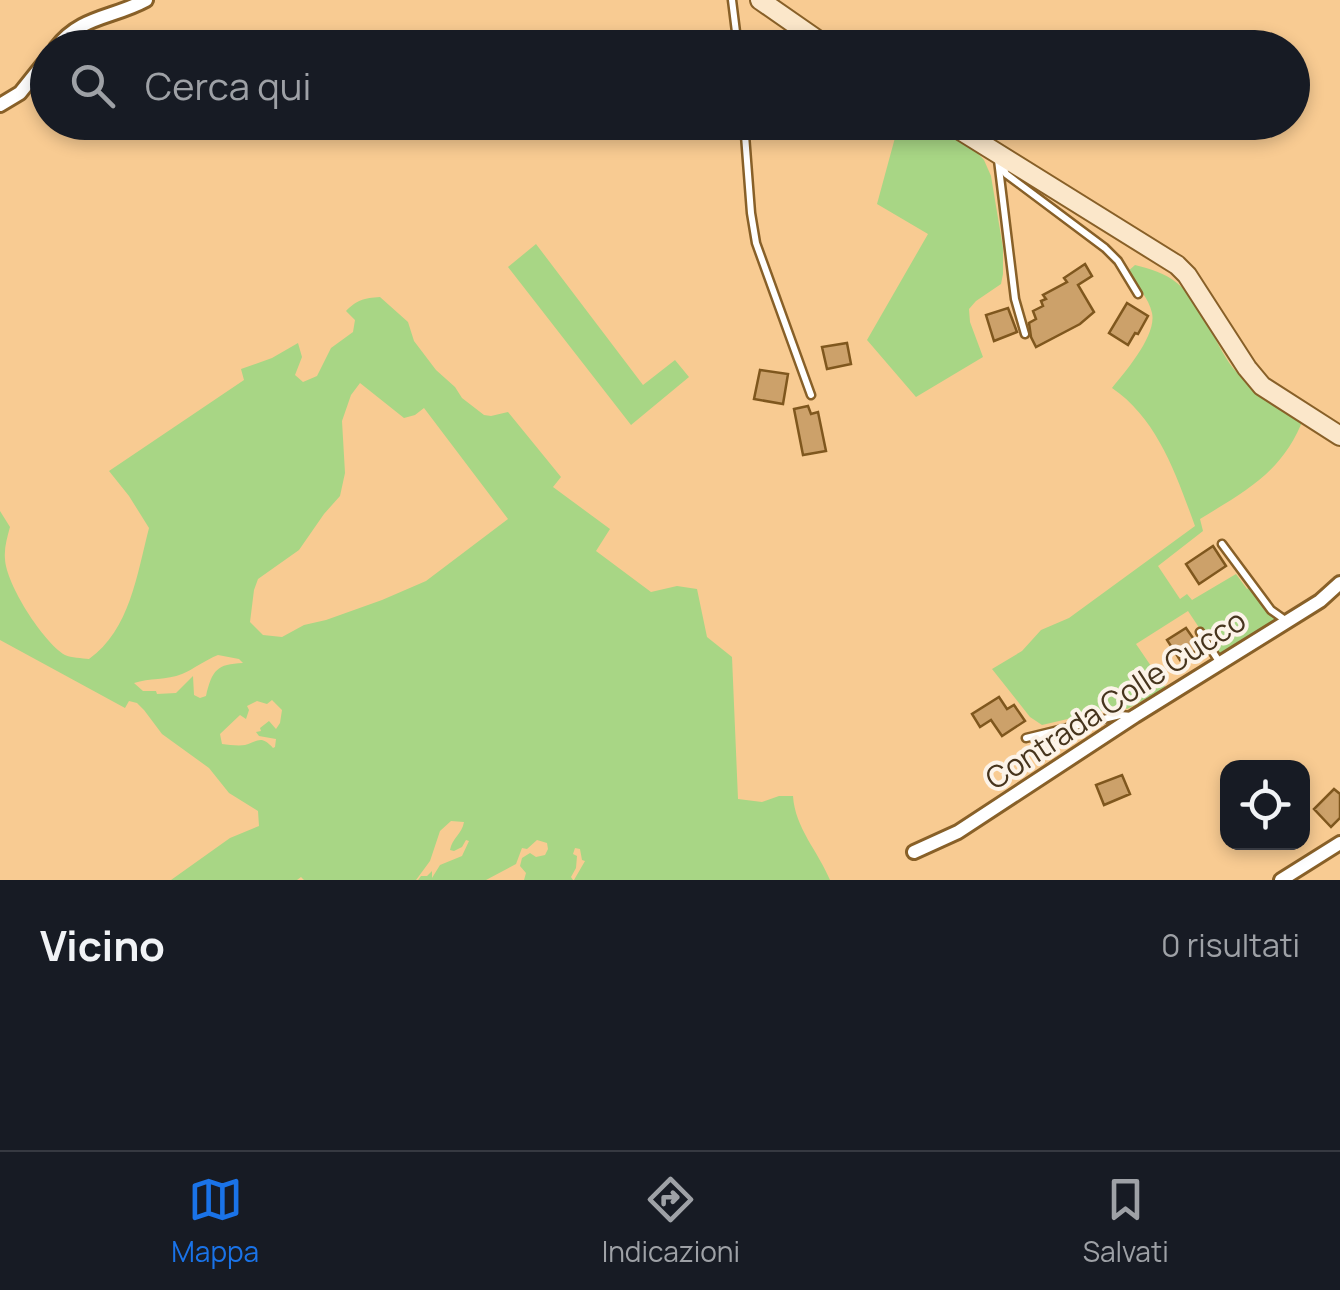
<!DOCTYPE html>
<html lang="it">
<style>
:root{--surface:#171b24;--page:#242831;--text:#f1f3f6;--muted:#9ea1a6;--line:#363941;--accent:#1a73e8}
body{margin:0;font-family:Manrope,sans-serif;background:var(--page);color:var(--text)}
.controls{position:absolute;right:30px;bottom:30px;display:grid;overflow:hidden;border-radius:20px;box-shadow:0 5px 15px #0003}
.controls button{width:90px;height:90px;display:grid;place-items:center;padding:0;border:0;border-bottom:2px solid var(--line);background:var(--surface);color:var(--text);font:50px sans-serif}
.list{margin:0;padding:0;list-style:none}
h2{display:flex;justify-content:space-between;align-items:center;height:130px;margin:0;padding:0 40px;font-size:42px}
h2 small{font-size:32px;font-weight:400;color:var(--muted)}
.icon{flex:none;width:55px;height:55px;fill:none;stroke:currentColor;stroke-width:2;stroke-linecap:round;stroke-linejoin:round}
.map{position:relative;flex:none;width:1340px;height:880px;overflow:hidden}
.search{position:absolute;background:var(--surface);box-shadow:0 5px 15px #0003;left:30px;right:30px;top:30px;height:110px;display:flex;align-items:center;gap:25px;box-sizing:border-box;padding:0 35px;border-radius:55px;color:var(--muted);font-size:38px}
.sheet{height:270px;background:var(--surface)}
nav{display:flex;justify-content:space-around;align-items:center;box-sizing:border-box;height:140px;border-top:2px solid var(--line);background:var(--surface);font-size:28px;color:var(--muted)}
nav a{display:grid;justify-items:center;gap:5px}
nav .on{color:var(--accent)}
.map>svg:first-child{display:block}
.green{fill:#a8d685;fill-rule:evenodd}
.building{fill:#cca16a;stroke:#7f571e;stroke-width:2.5}
.lines{fill:none;stroke-linecap:round;stroke-linejoin:round}
.lane-casing{stroke:#886028;stroke-width:11}
.street-casing{stroke:#886028;stroke-width:18}
.secondary-casing{stroke:#886028;stroke-width:22}
.lane{stroke:#fff;stroke-width:6}
.street{stroke:#fff;stroke-width:12}
.secondary{stroke:#fbe7ca;stroke-width:18}
.labels{text-anchor:middle;stroke-width:8;stroke-linejoin:round;paint-order:stroke}
.street-label{font-size:30px;fill:#46341d;stroke:#fcf3e8}
</style>
<div class="map">
<svg width="1340" height="880" viewBox="0 0 1340 880">
<rect width="100%" height="100%" fill="#f8cb92"/>
<!-- green -->
<path class="green" d="M899 123H934L972 147 984 160 991 176 1003 248V274L1001 284 976 301 969 309 970 322 983 357 916 397 867 340 928 234 877 204Z
M536 244 643 385 675 360 689 377 631 425 508 267Z
M1135 265C1150 269 1165 273 1177 283 1204 304 1213 342 1233 368 1251 390 1280 403 1304 417 1284 471 1247 490 1200 519L1203 531 1158 566 1180 599 1187 594 1192 600 1236 574 1247 589 1253 585 1277 620 1218 656 1188 611 1136 644 1166 688 1127 709 1123 706 1042 725 1030 717 992 669 1022 651 1041 630 1069 618 1195 526C1177 477 1158 419 1112 388 1126 371 1157 335 1152 313 1149 298 1136 284 1126 273Z
M380 297 408 322 414 341 436 370 455 387 462 398 484 415 491 416 508 412 561 477 553 487 610 529 596 551 651 592 677 586 697 589 707 637 732 657 738 799 762 802 779 796H793C795 828 818 851 830 880H574L585 861 582 860 580 849 575 848 573 854 577 856 576 868 571 877 573 880H524L526 873 520 866 522 858 530 853 536 857 545 855 548 849 547 843 537 840 527 849 522 848 516 864 486 880H418L421 876H427L432 871V878L440 865 462 856 469 841 466 840 462 847 454 851 450 850C452 838 462 834 464 822L451 821 440 831 430 861 416 880H304L301 877 297 880H171L230 838 259 826 258 811 229 793 209 768 162 734 144 710 137 703 129 701 125 708 0 640V511L10 527C7 538 4 548 5 559 6 584 43 642 65 655 71 658 82 658 89 659 130 630 137 574 149 528L129 496 109 471 244 380 241 369 272 358 298 343 302 357 295 375 303 382 317 376 331 348 353 332 355 320 346 311C357 300 364 298 380 297ZM360 383 404 418 415 415 424 408 508 519 426 581 382 600 326 620 304 625 282 637 263 635 250 622 254 590 258 579 299 550 324 514 340 496 345 473 342 421 351 395ZM218 655 239 659 243 663C217 664 212 670 206 696L200 698 194 695 193 676 176 693 157 694 156 691H143L134 683C149 678 167 680 182 674 194 669 205 660 218 655ZM272 700 282 710 280 723 276 729 269 721 260 728 261 731 256 732 259 736 276 739 275 747 273 748C261 735 259 741 245 745 239 746 229 745 222 744L220 734 240 715 246 719 249 710 247 706 257 701 267 704Z"/>
<!-- building -->
<path class="building" d="M1085 264 1092 276 1078 285 1094 312 1080 324 1036 347 1031 337 1029 323 1036 319 1033 311 1043 306 1041 301 1046 299 1043 295 1067 282 1064 278Z
M1127 303 1148 316 1138 334 1135 333 1128 345 1109 333Z
M1008 308 1017 332 994 341 986 315Z
M847 343 851 364 827 369 822 347Z
M760 370 788 374 783 404 754 399Z
M808 406 811 414 818 412 826 451 803 455 794 409Z
M1213 546 1226 566 1199 584 1186 564Z
M1186 628 1200 648 1180 660 1167 640Z
M999 697 1007 709 1014 705 1025 721 1002 736 991 720 980 727 972 714Z
M1122 775 1130 794 1104 805 1096 785Z
M1334 789 1340 794V818L1331 827 1314 809Z"/>
<g class="lines">
<defs>
<path id="lane" d="M732 0 738 48
M744 122 751 213 756 243 811 395
M998 160 1015 299 1025 334
M1001 162 1006 174 1105 248 1118 261 1138 294
M1222 544 1271 610 1285 620
M1200 632 1220 663
M1026 738 1120 715 1132 716"/>
<path id="street" d="M56 48C80 16 113 18 146 0
M0 105 20 93 48 58
M914 852 958 832 1135 716 1320 601 1340 583
M1281 880 1340 843"/>
<path id="secondary" d="M760 0 829 48
M947 122 1177 265 1187 275 1247 368 1262 386 1340 436"/>
</defs>
<!-- lane casing -->
<use href="#lane" class="lane-casing"/>
<!-- street casing -->
<use href="#street" class="street-casing"/>
<!-- secondary casing -->
<use href="#secondary" class="secondary-casing"/>
<!-- lane -->
<use href="#lane" class="lane"/>
<!-- street -->
<use href="#street" class="street"/>
<!-- secondary -->
<use href="#secondary" class="secondary"/>
</g>
<g class="labels">
<!-- street labels -->
<g class="street-label">
<text transform="translate(1116 700) rotate(-33)" y="10">Contrada Colle Cucco</text>
</g>
</g>
</svg>
<div class="controls">
<button><svg class="icon" aria-label="locate" viewBox="0 0 24 24"><circle cx="12" cy="12" r="6"/><path d="M12 2v4M12 18v4M2 12h4M18 12h4"/></svg></button>
</div>
<div class="search"><svg class="icon" aria-label="search" viewBox="0 0 24 24"><circle cx="10" cy="10" r="6"/><path d="M15 15l6 6"/></svg>Cerca qui</div>
</div>
<section class="sheet">
<h2>Vicino<small>0 risultati</small></h2>
<ul class="list">
</ul>
</section>
<nav>
<a class="on"><svg class="icon" aria-label="map" viewBox="0 0 24 24"><path d="M3 6l6-2 6 2 6-2v14l-6 2-6-2-6 2zM9 4v14M15 6v14"/></svg>Mappa</a>
<a><svg class="icon" aria-label="directions" viewBox="0 0 24 24"><path d="M12 3l9 9-9 9-9-9zM9 14v-3h6M13 9l2 2-2 2"/></svg>Indicazioni</a>
<a><svg class="icon" aria-label="saved" viewBox="0 0 24 24"><path d="M7 4h10v16l-5-4-5 4z"/></svg>Salvati</a>
</nav>
